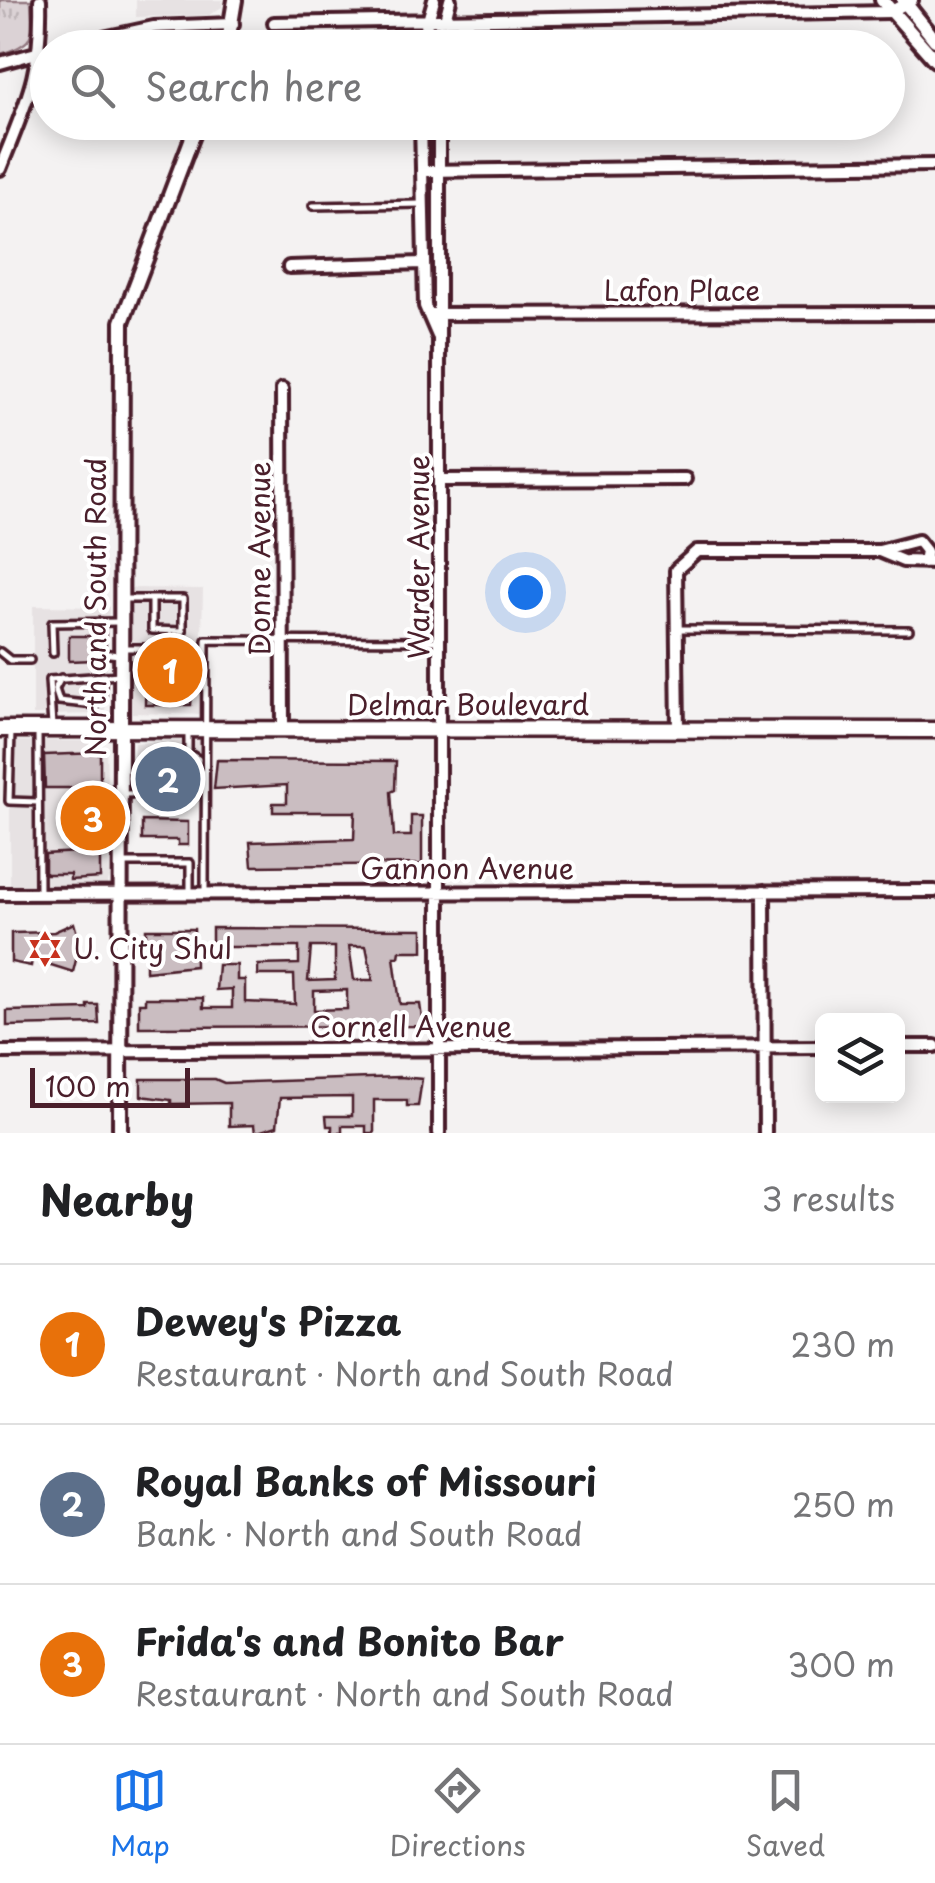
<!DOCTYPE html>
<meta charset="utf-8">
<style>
:root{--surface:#fff;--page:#f6f6f6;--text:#202124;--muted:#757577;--line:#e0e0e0;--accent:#1a73e8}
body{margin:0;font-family:"Playpen Sans",sans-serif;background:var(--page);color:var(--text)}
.controls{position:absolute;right:30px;bottom:30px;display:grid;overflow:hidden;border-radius:15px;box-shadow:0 5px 25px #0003}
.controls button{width:90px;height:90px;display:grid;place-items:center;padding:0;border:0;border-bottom:2px solid var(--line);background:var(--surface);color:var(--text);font:50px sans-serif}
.scale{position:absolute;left:30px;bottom:25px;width:160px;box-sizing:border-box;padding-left:10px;border:5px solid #4a1f2b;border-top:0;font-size:28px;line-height:35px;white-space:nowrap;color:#4a1f2b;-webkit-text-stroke:8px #fff;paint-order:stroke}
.you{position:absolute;left:525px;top:592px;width:35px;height:35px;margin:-25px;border:8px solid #fff;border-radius:50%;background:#1a73e8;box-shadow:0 0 0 15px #1a73e833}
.badge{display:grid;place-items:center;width:65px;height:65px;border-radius:50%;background:var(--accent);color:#fff;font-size:32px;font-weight:700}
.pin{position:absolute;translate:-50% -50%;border:5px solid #fff;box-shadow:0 2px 10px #0006}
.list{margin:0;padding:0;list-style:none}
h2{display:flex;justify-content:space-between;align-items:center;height:130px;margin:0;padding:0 40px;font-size:42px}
h2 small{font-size:32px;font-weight:400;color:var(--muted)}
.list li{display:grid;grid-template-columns:65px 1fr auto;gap:30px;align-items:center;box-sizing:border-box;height:160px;padding:0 40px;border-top:2px solid var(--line)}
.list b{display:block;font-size:38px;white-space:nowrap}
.list p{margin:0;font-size:32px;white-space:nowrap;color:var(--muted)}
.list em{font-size:32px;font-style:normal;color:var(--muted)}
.icon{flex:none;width:55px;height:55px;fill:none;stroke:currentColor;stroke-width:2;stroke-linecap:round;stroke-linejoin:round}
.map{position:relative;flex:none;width:935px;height:1133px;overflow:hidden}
.search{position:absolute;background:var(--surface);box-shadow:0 5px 25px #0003;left:30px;right:30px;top:30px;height:110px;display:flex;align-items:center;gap:25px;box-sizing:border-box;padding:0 35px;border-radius:55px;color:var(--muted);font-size:38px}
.sheet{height:610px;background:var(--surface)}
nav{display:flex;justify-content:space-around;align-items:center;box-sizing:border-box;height:140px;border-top:2px solid var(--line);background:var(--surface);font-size:28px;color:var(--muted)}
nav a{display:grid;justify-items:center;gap:5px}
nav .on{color:var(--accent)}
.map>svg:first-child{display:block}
.built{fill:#e7e2e3}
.park{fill:url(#park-tufts);stroke:#927880;stroke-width:2.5}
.building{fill:#cabdc1;stroke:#4a1f2b;stroke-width:2.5;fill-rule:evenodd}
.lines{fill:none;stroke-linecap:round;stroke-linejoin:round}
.service-casing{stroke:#4a1f2b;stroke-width:12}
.minor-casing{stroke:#4a1f2b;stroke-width:18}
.tertiary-casing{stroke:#4a1f2b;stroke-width:20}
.secondary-casing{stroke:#4a1f2b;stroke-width:21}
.service{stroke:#fff;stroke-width:5}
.minor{stroke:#fff;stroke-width:10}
.tertiary{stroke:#fff;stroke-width:12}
.secondary{stroke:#fff;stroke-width:14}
.labels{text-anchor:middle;stroke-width:8;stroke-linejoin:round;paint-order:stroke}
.street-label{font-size:28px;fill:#4a1f2b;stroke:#fff}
.poi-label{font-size:28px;fill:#4a1f2b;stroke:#fff;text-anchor:start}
</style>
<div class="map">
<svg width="935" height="1133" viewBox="0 0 935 1133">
<defs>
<pattern id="park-tufts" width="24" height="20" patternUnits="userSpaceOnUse" patternTransform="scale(2.5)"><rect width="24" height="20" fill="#dbd2d5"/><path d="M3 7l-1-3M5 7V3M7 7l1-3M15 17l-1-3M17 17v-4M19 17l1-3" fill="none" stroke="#bdb4b7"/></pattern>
</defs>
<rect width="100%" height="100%" fill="#f4f2f2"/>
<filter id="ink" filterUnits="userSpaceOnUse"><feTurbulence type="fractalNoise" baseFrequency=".01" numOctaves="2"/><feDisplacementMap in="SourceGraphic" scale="20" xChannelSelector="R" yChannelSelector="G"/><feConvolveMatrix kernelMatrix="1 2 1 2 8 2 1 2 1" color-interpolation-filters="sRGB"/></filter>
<g filter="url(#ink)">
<!-- built -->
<path class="built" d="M136 0H222V7L209 15 136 17Z
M128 588 203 589 202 636H209V715L132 713Z
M33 606 109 607 105 714 33 715Z
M210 740V802L133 801 134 743Z
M10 741H95L106 746 110 878 106 887 10 888Z"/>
<!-- park -->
<path class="park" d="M0 0H31C32 36 38 43 0 54Z"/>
<!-- building -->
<path class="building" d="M69 636H94L95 660 69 661Z
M146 660 195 661 191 705H145Z
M100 753V878L70 880V874H45V854L76 852 75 788H45L44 755Z
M217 760 396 761 395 790 391 792 394 836H411V816H422V864L252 866 250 842 354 839 355 812H273V803H287V785L214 789Z
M190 767V781L178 787H150L153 770Z
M142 821 188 822V845H178V840H142Z
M74 923 80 944 73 972 32 959 31 966 11 962V933L54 932Z
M212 928 423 929V951H400L399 957H394L400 1004H420L423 1026 139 1027V1003H145V998H203V1008H232V989L216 990 218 965H237V980H245V1002L295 1004 294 975H258V965L299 964V947H212ZM349 946H366L373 980H354ZM311 947H335V980L308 981ZM347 990V1009L314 1010V991Z
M146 929H194L195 966 146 971Z
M88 1005H98L99 1024 7 1026V1011L88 1009Z
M400 1077 422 1079 418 1106H407V1100H374V1133H366V1126H342V1133H332V1126H327L326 1116H352V1097L280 1098 277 1126 255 1133 254 1125 229 1126V1103L171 1104V1100L141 1096V1079H215L224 1083Z"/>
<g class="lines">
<defs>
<path id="service" d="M313 206 422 204
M125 599H183V631L152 630V599
M101 622V653L119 655
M677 629 909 630
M125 648H206
M0 652 10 660H30
M53 653 52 623 119 622
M61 678 55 689 59 701 95 705 102 694V676
M52 726 49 680 120 675
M11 732 9 801 38 802
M38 732 39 891
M122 794 189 793 196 788 198 759 188 753V732
M143 794 144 772 149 764 184 761 188 753
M123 863H190V891
M205 890 206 640 439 641"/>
<path id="minor" d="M274 23 890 12 912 0
M57 48 154 27 233 24
M420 48 434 0
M438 48 450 0
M0 63 47 50
M421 122 425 306 438 336
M439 122V1133
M0 169C26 102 42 75 40 0
M422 171 935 165
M289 267 423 263
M429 314 935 313
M282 389 283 729
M442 480 685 479
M879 551 918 541 926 551 924 562
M678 731 676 570 697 551H879L903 561 935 562
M764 891 765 1133
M0 894 935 891
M898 1046H935
M0 1052 822 1047"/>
<path id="tertiary" d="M882 0 935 60
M903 0 935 40
M227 48 235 0
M120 1133 122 322 198 122"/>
<path id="secondary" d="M0 729 935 730"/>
</defs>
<!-- service casing -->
<use href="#service" class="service-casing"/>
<!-- minor casing -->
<use href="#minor" class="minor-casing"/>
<!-- tertiary casing -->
<use href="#tertiary" class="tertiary-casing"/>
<!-- secondary casing -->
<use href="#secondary" class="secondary-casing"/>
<!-- service -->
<use href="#service" class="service"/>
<!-- minor -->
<use href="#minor" class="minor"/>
<!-- tertiary -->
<use href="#tertiary" class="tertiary"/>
<!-- secondary -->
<use href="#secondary" class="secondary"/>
</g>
</g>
<!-- icons -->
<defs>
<symbol id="synagogue-bare" viewBox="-9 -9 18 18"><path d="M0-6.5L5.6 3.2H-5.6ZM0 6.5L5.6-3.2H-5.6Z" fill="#c8321e" stroke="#fff" stroke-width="2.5" paint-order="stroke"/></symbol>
</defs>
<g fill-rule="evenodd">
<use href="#synagogue-bare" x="20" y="924" width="50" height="50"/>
</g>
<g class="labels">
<!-- street labels -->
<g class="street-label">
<text x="682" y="301">Lafon Place</text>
<text transform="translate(419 557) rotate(-90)" y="10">Warder Avenue</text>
<text transform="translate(260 559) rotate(-90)" y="10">Donne Avenue</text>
<text transform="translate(96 607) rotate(-90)" y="10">North and South Road</text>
<text x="468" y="715">Delmar Boulevard</text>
<text x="467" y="879">Gannon Avenue</text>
<text x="411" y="1037">Cornell Avenue</text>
</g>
<!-- poi labels -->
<g class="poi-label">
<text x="73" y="959">U. City Shul</text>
</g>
</g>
</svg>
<div class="controls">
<button><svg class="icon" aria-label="layers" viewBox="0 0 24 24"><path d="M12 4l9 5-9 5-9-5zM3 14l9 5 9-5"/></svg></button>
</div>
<div class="scale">100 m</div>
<div class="you"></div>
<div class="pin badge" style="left:170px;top:670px;background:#e8710a">1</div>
<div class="pin badge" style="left:168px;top:779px;background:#5c6f8a">2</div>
<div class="pin badge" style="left:93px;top:818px;background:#e8710a">3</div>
<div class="search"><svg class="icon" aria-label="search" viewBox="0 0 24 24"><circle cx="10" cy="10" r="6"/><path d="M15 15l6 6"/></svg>Search here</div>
</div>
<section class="sheet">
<h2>Nearby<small>3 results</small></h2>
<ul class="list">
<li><span class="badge" style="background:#e8710a">1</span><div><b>Dewey's Pizza</b><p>Restaurant · North and South Road</p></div><em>230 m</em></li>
<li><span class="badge" style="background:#5c6f8a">2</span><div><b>Royal Banks of Missouri</b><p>Bank · North and South Road</p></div><em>250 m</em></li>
<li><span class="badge" style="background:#e8710a">3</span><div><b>Frida's and Bonito Bar</b><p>Restaurant · North and South Road</p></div><em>300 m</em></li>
</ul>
</section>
<nav>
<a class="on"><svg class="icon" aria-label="map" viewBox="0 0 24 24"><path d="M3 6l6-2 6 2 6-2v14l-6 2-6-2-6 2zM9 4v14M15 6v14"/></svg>Map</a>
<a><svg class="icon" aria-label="directions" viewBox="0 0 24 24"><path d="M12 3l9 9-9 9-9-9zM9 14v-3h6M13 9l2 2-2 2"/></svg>Directions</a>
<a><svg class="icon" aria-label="saved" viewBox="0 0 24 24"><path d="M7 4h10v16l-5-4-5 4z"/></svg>Saved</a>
</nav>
